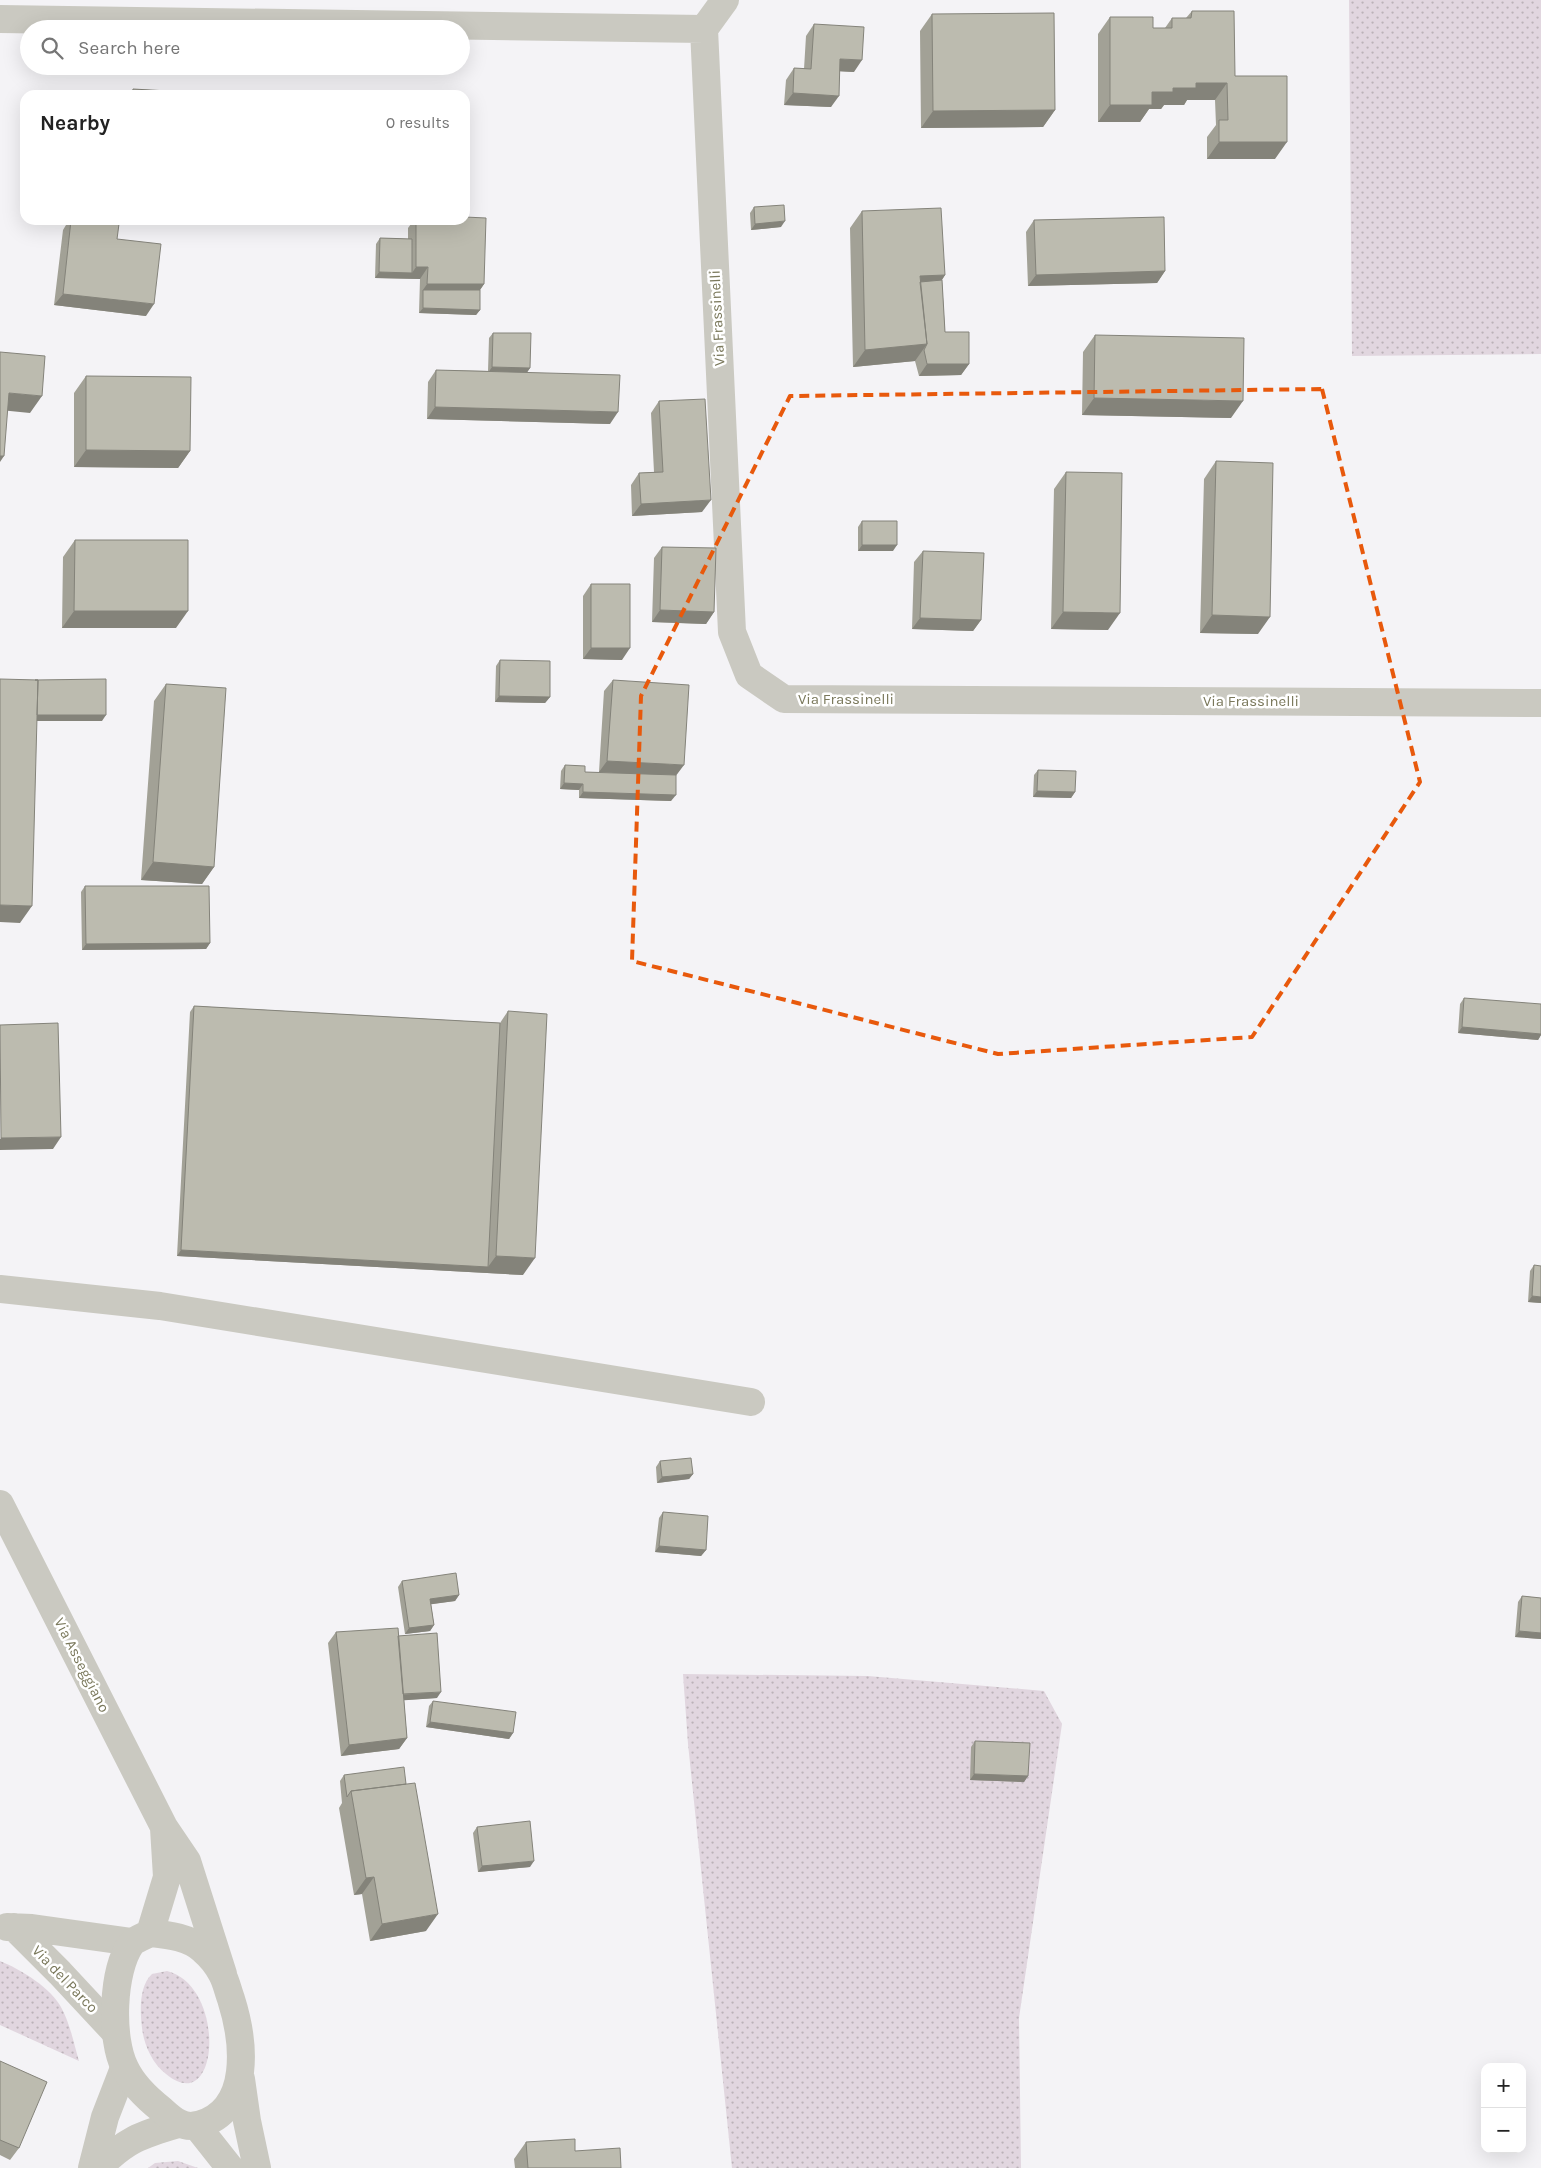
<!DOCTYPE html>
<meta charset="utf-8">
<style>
:root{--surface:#fff;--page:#f6f6f6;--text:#222;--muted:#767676;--line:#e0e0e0}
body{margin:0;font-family:Karla,sans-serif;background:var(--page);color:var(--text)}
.controls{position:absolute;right:15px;bottom:15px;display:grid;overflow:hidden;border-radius:10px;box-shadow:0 5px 20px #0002}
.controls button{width:45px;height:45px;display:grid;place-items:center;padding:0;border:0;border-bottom:1px solid var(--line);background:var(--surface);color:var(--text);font:25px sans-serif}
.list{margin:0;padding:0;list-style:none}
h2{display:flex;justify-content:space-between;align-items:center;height:65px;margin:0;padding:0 20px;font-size:21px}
h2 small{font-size:16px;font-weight:400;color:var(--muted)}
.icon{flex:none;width:28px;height:28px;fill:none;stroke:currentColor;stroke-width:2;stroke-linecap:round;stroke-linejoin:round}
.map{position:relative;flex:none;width:1541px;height:2168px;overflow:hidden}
.search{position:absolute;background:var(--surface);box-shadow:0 5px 20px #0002;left:20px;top:20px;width:450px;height:55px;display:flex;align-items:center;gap:12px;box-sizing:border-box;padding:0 18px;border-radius:28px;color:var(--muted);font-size:19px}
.panel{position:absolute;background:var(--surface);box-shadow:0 5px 20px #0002;left:20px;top:90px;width:450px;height:135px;border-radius:15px}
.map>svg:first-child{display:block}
.grass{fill:url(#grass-dots)}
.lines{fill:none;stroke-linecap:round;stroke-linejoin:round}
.minor{stroke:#cac9c1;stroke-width:28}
.tertiary{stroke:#cac9c1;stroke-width:28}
.wall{fill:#a2a196}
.shaded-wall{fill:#84837a}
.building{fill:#bcbbaf;stroke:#84837a}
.marked{fill:none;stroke:#e8590c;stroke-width:4;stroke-dasharray:10 6;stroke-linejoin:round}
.labels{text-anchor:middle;stroke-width:5;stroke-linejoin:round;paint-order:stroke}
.street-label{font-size:15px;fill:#7a785b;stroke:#fff}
</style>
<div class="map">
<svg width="1541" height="2168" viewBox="0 0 1541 2168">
<defs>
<pattern id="grass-dots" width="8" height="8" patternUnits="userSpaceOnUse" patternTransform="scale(1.25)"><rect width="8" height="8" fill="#e1d6df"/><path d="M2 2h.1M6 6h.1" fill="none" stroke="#bbb2b8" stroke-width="1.8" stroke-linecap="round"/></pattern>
</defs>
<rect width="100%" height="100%" fill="#f4f3f6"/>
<!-- grass -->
<path class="grass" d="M1349 0H1541V354L1352 356Z
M683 1674 868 1676 1044 1691 1062 1724 1019 2018 1021 2168H732L688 1744Z
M0 1961C20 1969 52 1988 62 2009 70 2024 74 2044 79 2061L0 2025Z
M167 1971C227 1986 220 2119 166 2074 152 2063 144 2045 142 2028 140 2011 139 1986 152 1974Z
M178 2161 198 2168H148L155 2163Z"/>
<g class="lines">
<!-- minor -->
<path class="minor" d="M0 19 704 29 732 632 749 675 784 699 1541 703
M704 29 725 0
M0 1289 160 1306 751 1402
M7 1927 32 1928 132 1942
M14 1927 60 1973 115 2032
M92 2168 105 2117 124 2068
M98 2168C126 2140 140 2135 178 2124"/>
<!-- tertiary -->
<path class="tertiary" d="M0 1504 164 1827 187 1861 223 1974
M150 1933C168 1935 189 1937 203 1950 210 1956 218 1966 222 1974 226 1981 228 1991 231 1999 244 2040 253 2111 198 2125 183 2129 173 2120 162 2110 148 2099 133 2085 125 2068 110 2039 112 1971 131 1944 135 1939 145 1936 150 1933Z
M150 1933 167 1877 164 1828
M241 2079 247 2121 257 2168
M196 2125 230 2168"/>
</g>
<!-- wall -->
<path class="wall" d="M1192 11 1235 76 1275 159H1207V137L1216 125 1215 100H1187L1184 105H1164L1161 109H1149L1140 122H1098V34L1110 17 1153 28H1165L1172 18H1186Z
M932 14 1055 110 1043 127 921 128 920 31Z
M814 24 854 72 840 71 831 107 784 105 786 80 794 68 804 69 806 36Z
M133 89 238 95H129Z
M754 207 781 227 751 230 750 213Z
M862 211 945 275 942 280 945 332 969 364 961 375 919 376 915 361 853 367 850 228Z
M69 220H87L117 239 146 316 54 305 63 230Z
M414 220H465L484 284 480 290V310L476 315 419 313 420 279 375 278 376 244 380 238 408 239V228Z
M1034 220 1165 271 1157 283 1028 286 1026 232Z
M493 333 530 368 527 372 610 424 427 419 428 382 436 370 488 371 489 338Z
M1095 335 1231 418 1082 415 1083 352Z
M86 376 190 451 178 468 74 467V393Z
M659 401 702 512 632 516 631 485 639 473 654 472 651 413Z
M1216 461 1258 634 1200 633 1204 479Z
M1066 472 1108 630 1051 629 1054 489Z
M862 521 893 551H858V527Z
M75 540 176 628H62L63 557Z
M662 547 714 612 706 624 652 622 654 558Z
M923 551 981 620 973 631 912 629 914 562Z
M591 584 622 660 583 659V596Z
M500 660 550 697 545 703 495 702 496 666Z
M613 680 676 775 671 801 579 798V790L560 789 561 771 565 765 585 772 614 773 599 772 604 691Z
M166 684 214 867 202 884 141 880 154 701Z
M1038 770 1075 792 1071 798 1033 797 1034 775Z
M85 886 210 943 206 949 82 950 81 892Z
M1464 998 1541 1034V1035L1538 1040 1458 1033 1460 1004Z
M194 1006 500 1023 508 1011 523 1275 177 1256 190 1012Z
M1534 1265 1541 1303 1528 1302 1530 1271Z
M660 1461 693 1474 689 1479 657 1483 656 1467Z
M663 1512 706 1550 701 1556 655 1552 659 1518Z
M402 1581 459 1595 455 1601 431 1604 434 1625 430 1631 405 1634 398 1587Z
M1522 1596 1541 1598V1639L1515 1637 1518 1602Z
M336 1632 398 1636 437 1698 404 1700 407 1738 399 1749 341 1756 328 1643Z
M433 1701 513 1733 509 1739 426 1727 429 1706Z
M975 1741 1028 1776 1024 1782 970 1780 971 1747Z
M344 1775 406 1784 426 1931 370 1941 362 1894 354 1895 339 1808 342 1803 340 1781Z
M477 1827 530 1867 478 1872 473 1833Z
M0 2061 19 2148 10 2160 0 2155Z
M526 2142 575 2151 621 2168H515L514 2159Z"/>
<!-- shaded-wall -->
<path class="shaded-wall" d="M840 59 862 60 854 72 832 71Z
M1196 83H1227L1215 100H1187L1184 105H1164L1161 109H1149L1140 122H1098L1110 105 1152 92Z
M793 93 839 96 831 107 784 105Z
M1055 110 1043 127 921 128 933 111Z
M1219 142H1287L1275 159H1207Z
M785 221 781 227 751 230 755 224Z
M416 267H428L420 279 375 278 379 272 412 273Z
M1165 271 1157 283 1028 286 1036 275Z
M945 275 934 292 917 293 920 276Z
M427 284H484L476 296 423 290Z
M63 294 154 304 146 316 54 305Z
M423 308 480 310 476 315 419 313Z
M927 344 915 361 853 367 865 350Z
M927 364H969L961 375 919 376Z
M492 367 530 368 526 374 488 373Z
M9 393 42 396 30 413 0 410Z
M1094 398 1243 401 1231 418 1082 415Z
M435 407 618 412 610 424 427 419Z
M86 450 190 451 178 468 74 467Z
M0 456H4L0 462Z
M711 500 702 512 632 516 641 504Z
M862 545H897L893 551H858Z
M660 610 714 612 706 624 652 622Z
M74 611H188L176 628H62Z
M1063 612 1120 613 1108 630 1051 629Z
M1212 615 1270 617 1258 634 1200 633Z
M920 618 981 620 973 631 912 629Z
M591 648H630L622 660 583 659Z
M499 696 550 697 545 703 495 702Z
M30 715H106L102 721H26Z
M607 761 684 765 675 777 599 772Z
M564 783 583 784 579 790 560 789Z
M1037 791 1075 792 1071 798 1033 797Z
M583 792 676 795 671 801 579 798Z
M153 862 214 867 202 884 141 880Z
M0 905 32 906 20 923 0 922Z
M210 943 206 949 82 950 86 944Z
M1462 1027 1541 1034V1035L1538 1040 1458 1033Z
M61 1137 53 1149 0 1150V1139L1 1138Z
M181 1250 488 1267 496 1256 535 1258 523 1275 177 1256Z
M1532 1296 1541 1297V1303L1528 1302Z
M693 1474 689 1479 657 1483 662 1477Z
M659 1546 706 1550 701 1556 655 1552Z
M459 1595 455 1601 426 1605 430 1599Z
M434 1625 430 1631 405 1634 409 1628Z
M1519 1631 1541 1633V1639L1515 1637Z
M441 1692 437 1698 394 1701 398 1695Z
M430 1722 513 1733 509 1739 426 1727Z
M407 1738 399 1749 341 1756 349 1745Z
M974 1774 1028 1776 1024 1782 970 1780Z
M534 1861 530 1867 478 1872 482 1866Z
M374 1877 362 1894 354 1895 366 1878Z
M438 1914 426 1931 370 1941 382 1924Z"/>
<!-- building -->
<path class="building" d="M1192 11H1234L1235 76H1287V142H1219V120H1228L1227 83H1196V88H1173V92H1152V105H1110V17H1153V28H1172V18H1191Z
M1054 13 1055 110 933 111 932 14Z
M814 24 864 27 862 60 840 59 839 96 793 93 794 68 811 69Z
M133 89 238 95H133Z
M784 205 785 221 755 224 754 207Z
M941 208 945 275 920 276 927 344 865 350 862 211Z
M465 217 486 218 484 284H427L428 267H416V220H465Z
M1164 217 1165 271 1036 275 1034 220Z
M71 220H87L119 224 117 239 161 244 154 304 63 294Z
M380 238 412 239V273L379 272Z
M942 280 945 332H969V364H927L924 350 927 344 920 282Z
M423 290H480V310L423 308Z
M493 333H531L530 368 492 367Z
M1095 335 1244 338 1243 401 1094 398Z
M0 352 45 356 42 396 9 393 4 456H0Z
M436 370 620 375 618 412 435 407Z
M86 376 191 377 190 451 86 450Z
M705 399 711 500 641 504 639 473 663 472 659 401Z
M1216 461 1273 463 1270 617 1212 615Z
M1066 472 1122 473 1120 613 1063 612Z
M862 521H897V545H862Z
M75 540H188V611H74Z
M662 547 716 548 714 612 660 610Z
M923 551 984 553 981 620 920 618Z
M591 584H630V648H591Z
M500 660 550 661V697L499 696Z
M0 679 38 680 32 906 0 905Z
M106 679V715H37L38 680H35Z
M613 680 689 685 684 765 607 761Z
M166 684 226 688 214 867 153 862Z
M565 765 585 766V772L676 775V795L583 792V784L564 783Z
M1038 770 1076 771 1075 792 1037 791Z
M85 886H209L210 943 86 944Z
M1464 998 1541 1004V1034L1462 1027Z
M194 1006 500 1023 488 1267 181 1250Z
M508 1011 547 1014 535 1258 496 1256Z
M58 1023 61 1137 1 1138 0 1025Z
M1534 1265 1541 1266V1297L1532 1296Z
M691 1458 693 1474 662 1477 660 1461Z
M663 1512 708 1516 706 1550 659 1546Z
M456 1573 459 1595 430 1599 434 1625 409 1628 402 1581Z
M1522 1596 1541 1598V1633L1519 1631Z
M398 1628 407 1738 349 1745 336 1632Z
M437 1633 441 1692 403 1694 398 1636Z
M433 1701 516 1712 513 1733 430 1722Z
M975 1741 1030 1743 1028 1776 974 1774Z
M404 1767 406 1784 351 1791 347 1797 344 1775Z
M415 1783 438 1914 382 1924 374 1877 366 1878 351 1791Z
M530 1821 534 1861 482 1866 477 1827Z
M0 2061 47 2082 19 2148 0 2140Z
M575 2139V2151L620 2148 621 2168H528L526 2142Z"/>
<!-- marked area -->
<path class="marked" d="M1322 389 1420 782 1252 1037 998 1054 632 961 641 696 790 396Z"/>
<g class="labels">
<!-- street labels -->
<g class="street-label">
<text transform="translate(717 318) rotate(-93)" y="5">Via Frassinelli</text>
<text x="846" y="704">Via Frassinelli</text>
<text x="1251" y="706">Via Frassinelli</text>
<text transform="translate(82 1665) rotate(63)" y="5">Via Asseggiano</text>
<text transform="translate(65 1979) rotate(46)" y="5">Via del Parco</text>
</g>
</g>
</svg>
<div class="controls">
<button>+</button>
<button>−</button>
</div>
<div class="search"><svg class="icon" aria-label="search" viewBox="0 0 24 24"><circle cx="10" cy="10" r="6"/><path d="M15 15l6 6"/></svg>Search here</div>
<section class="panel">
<h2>Nearby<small>0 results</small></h2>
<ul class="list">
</ul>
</section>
</div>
